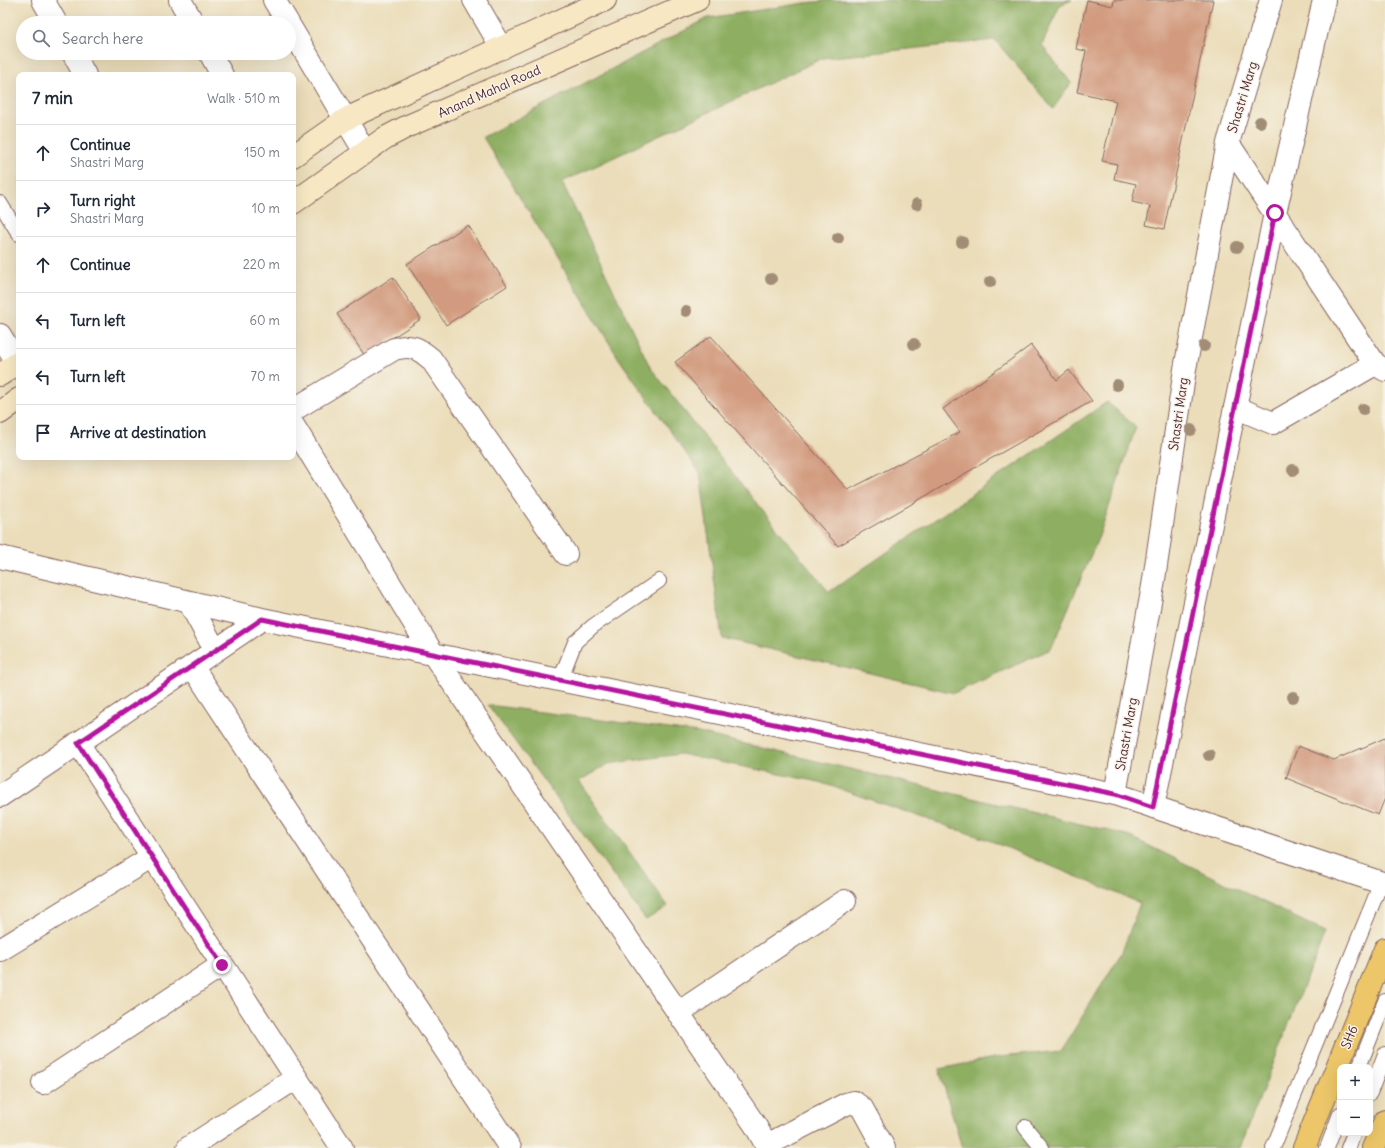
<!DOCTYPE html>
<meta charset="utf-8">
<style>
:root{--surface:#fff;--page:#f2f2f3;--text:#1f2937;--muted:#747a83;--line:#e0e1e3}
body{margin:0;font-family:Delius,sans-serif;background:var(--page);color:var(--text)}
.controls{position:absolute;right:12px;bottom:12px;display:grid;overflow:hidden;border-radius:8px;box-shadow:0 4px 16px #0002}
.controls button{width:36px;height:36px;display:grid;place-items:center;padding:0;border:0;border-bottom:1px solid var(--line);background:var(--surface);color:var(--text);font:20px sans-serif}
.stop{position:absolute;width:12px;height:12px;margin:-9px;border:3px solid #b5179e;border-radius:50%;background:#fff}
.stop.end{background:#b5179e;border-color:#fff;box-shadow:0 1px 4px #0008}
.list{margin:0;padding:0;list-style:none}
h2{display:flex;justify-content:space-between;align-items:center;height:52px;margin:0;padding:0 16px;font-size:17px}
h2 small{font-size:13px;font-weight:400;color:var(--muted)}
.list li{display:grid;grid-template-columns:26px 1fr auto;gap:12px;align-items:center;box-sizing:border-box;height:56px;padding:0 16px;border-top:1px solid var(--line)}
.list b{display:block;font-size:15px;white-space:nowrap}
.list p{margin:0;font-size:13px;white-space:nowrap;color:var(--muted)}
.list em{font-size:13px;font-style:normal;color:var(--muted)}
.icon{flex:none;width:22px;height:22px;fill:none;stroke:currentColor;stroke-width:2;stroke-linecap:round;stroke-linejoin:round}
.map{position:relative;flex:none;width:1385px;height:1148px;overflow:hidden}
.search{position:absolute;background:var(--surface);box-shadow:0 4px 16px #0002;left:16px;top:16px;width:280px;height:44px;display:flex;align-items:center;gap:10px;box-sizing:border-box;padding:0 14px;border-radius:22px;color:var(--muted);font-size:15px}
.panel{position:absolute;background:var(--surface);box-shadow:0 4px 16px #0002;left:16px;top:72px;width:280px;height:388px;border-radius:8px}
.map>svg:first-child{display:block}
.forest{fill:#8eaf62;stroke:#6c6746}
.building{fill:#d29b7f}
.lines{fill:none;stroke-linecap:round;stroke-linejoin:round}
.lane-casing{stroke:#82625d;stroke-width:16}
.street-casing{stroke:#82625d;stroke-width:24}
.secondary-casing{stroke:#82625d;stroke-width:24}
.primary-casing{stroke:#82625d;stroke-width:24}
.lane{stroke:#fff;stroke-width:14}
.street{stroke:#fff;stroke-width:22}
.secondary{stroke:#f7e8c3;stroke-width:22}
.primary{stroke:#ecc669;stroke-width:22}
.tree{fill:#a18c74}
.route{stroke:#b5179e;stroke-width:5}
.labels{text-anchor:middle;stroke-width:3;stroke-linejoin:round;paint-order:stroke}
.street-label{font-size:13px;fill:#4a1f2b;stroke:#f7f3e8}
</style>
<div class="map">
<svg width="1385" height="1148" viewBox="0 0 1385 1148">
<rect width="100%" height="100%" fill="#f7f3e8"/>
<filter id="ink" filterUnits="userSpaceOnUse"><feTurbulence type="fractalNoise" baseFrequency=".025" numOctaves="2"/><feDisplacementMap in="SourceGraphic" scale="8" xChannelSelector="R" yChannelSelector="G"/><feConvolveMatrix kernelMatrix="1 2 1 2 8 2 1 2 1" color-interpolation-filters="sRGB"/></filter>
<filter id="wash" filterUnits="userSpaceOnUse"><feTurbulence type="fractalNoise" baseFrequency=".012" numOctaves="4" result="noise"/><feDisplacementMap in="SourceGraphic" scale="16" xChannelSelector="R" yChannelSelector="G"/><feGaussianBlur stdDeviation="0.9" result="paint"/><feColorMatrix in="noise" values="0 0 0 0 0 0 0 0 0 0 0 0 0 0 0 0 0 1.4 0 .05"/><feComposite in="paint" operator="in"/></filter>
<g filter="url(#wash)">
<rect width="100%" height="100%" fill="#ebddb9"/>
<!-- forest -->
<path class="forest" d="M832 0H1072L1060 5 1042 45 1071 83 1053 109 995 40 823 58 562 182 650 367 753 499 829 592 1107 402 1136 427 1099 536 1051 649 954 693 722 638 700 473 619 359 483 137 708 18 805 3Z
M488 705 699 733 1127 835 1325 932 1240 1148H962L939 1069 999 1057 1061 1051 1122 952 1140 903 991 841 819 782 680 754 608 764 579 781 668 906 646 920Z"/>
<g id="blocks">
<!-- building -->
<path class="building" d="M1087 0 1113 6 1114 0H1213L1164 229 1146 225 1150 206 1132 202 1136 184 1114 179 1117 164 1102 161 1116 101 1077 92 1086 51 1076 49Z
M468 225 507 286 446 325 407 264Z
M393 277 421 319 365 356 337 314Z
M711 336 848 490 960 432 943 409 1031 345 1057 380 1069 370 1092 401 838 546 675 362Z
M1385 738V798L1378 815 1286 778 1298 746 1334 760Z"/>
</g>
</g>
<g filter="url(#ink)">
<use href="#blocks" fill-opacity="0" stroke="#82625d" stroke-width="1"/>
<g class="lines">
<defs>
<path id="lane" d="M0 203 19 234
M560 680 575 642 593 626 659 581
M1359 1067 1385 1001
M1370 1093 1385 1054
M1025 1127 1042 1148
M1273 1148 1381 883
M1327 1148 1340 1114
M1348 1148 1354 1133"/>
<path id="street" d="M43 0 56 23
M180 0 193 23
M274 0 288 23
M474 0 502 48
M289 25 365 152
M73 53 85 75
M210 53 222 75
M1228 143 1375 364 1385 370
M0 335 17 363
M1235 407 1273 423 1375 364
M293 410 394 349C412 344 418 348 431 359L566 554
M293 425 433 654 755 1125 768 1148
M0 557 262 619 1115 794 1385 884
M189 602 215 650
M192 666 510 1148
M78 743 342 1148
M1115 794 1153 586 1185 369 1228 143 1271 0
M0 796 262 619
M1153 807 1275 213 1324 0
M0 950 152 857
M678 1013 845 901
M43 1083 222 965
M767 1145 846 1104 854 1102 862 1108 884 1148
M188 1148 296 1078"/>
<path id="secondary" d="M293 156 346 119 605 0
M293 203 385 138 408 126 697 0
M0 375 19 362
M0 413 19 399"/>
<path id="primary" d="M1304 1148 1385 949
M1373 1148 1385 1121"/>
</defs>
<!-- lane casing -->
<use href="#lane" class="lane-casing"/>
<!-- street casing -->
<use href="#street" class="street-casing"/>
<!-- secondary casing -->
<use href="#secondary" class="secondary-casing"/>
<!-- primary casing -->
<use href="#primary" class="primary-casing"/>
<!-- lane -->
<use href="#lane" class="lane"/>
<!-- street -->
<use href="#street" class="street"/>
<!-- secondary -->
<use href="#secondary" class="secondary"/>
<!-- primary -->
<use href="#primary" class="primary"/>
</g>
<!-- trees -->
<g class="tree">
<circle cx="1260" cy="122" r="6"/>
<circle cx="917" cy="204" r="6"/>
<circle cx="838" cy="238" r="6"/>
<circle cx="962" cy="242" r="6"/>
<circle cx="1237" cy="247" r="6"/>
<circle cx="771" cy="279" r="6"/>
<circle cx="990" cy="282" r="6"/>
<circle cx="686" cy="311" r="6"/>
<circle cx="914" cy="344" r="6"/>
<circle cx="1204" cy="346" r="6"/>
<circle cx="1117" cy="385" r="6"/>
<circle cx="1363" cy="409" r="6"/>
<circle cx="1191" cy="430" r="6"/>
<circle cx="1293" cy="470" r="6"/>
<circle cx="1293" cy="697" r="6"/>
<circle cx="1209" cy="755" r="6"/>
</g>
</g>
<g class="lines" filter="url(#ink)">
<!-- route -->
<path class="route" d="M222 965 78 743 262 619 1115 794 1153 807 1275 213"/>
</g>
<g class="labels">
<!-- street labels -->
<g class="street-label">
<text transform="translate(489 91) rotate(-24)" y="5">Anand Mahal Road</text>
<text transform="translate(1242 97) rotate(-73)" y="5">Shastri Marg</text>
<text transform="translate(1178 414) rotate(-82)" y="5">Shastri Marg</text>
<text transform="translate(1126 734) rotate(-80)" y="5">Shastri Marg</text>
<text transform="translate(1349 1037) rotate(-68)" y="5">SH6</text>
</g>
</g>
</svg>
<div class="controls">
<button>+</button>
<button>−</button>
</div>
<div class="stop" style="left:1275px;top:213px"></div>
<div class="stop end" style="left:222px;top:965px"></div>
<div class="search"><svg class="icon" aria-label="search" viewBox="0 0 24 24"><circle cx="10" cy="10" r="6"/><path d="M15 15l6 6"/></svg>Search here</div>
<section class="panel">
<h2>7 min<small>Walk · 510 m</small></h2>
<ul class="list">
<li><svg class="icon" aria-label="ahead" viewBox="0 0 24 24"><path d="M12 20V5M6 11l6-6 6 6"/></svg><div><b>Continue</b><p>Shastri Marg</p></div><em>150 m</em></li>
<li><svg class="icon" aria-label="right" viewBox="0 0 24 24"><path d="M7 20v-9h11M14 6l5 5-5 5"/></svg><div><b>Turn right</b><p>Shastri Marg</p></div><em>10 m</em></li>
<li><svg class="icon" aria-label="ahead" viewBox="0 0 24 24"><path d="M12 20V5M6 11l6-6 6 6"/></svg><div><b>Continue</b></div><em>220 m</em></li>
<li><svg class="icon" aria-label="left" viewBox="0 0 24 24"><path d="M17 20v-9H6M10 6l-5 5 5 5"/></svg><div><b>Turn left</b></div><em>60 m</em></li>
<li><svg class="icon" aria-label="left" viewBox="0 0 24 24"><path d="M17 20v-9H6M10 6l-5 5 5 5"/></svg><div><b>Turn left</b></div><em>70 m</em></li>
<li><svg class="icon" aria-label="arrive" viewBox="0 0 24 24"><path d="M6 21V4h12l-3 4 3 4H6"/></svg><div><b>Arrive at destination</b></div></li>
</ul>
</section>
</div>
